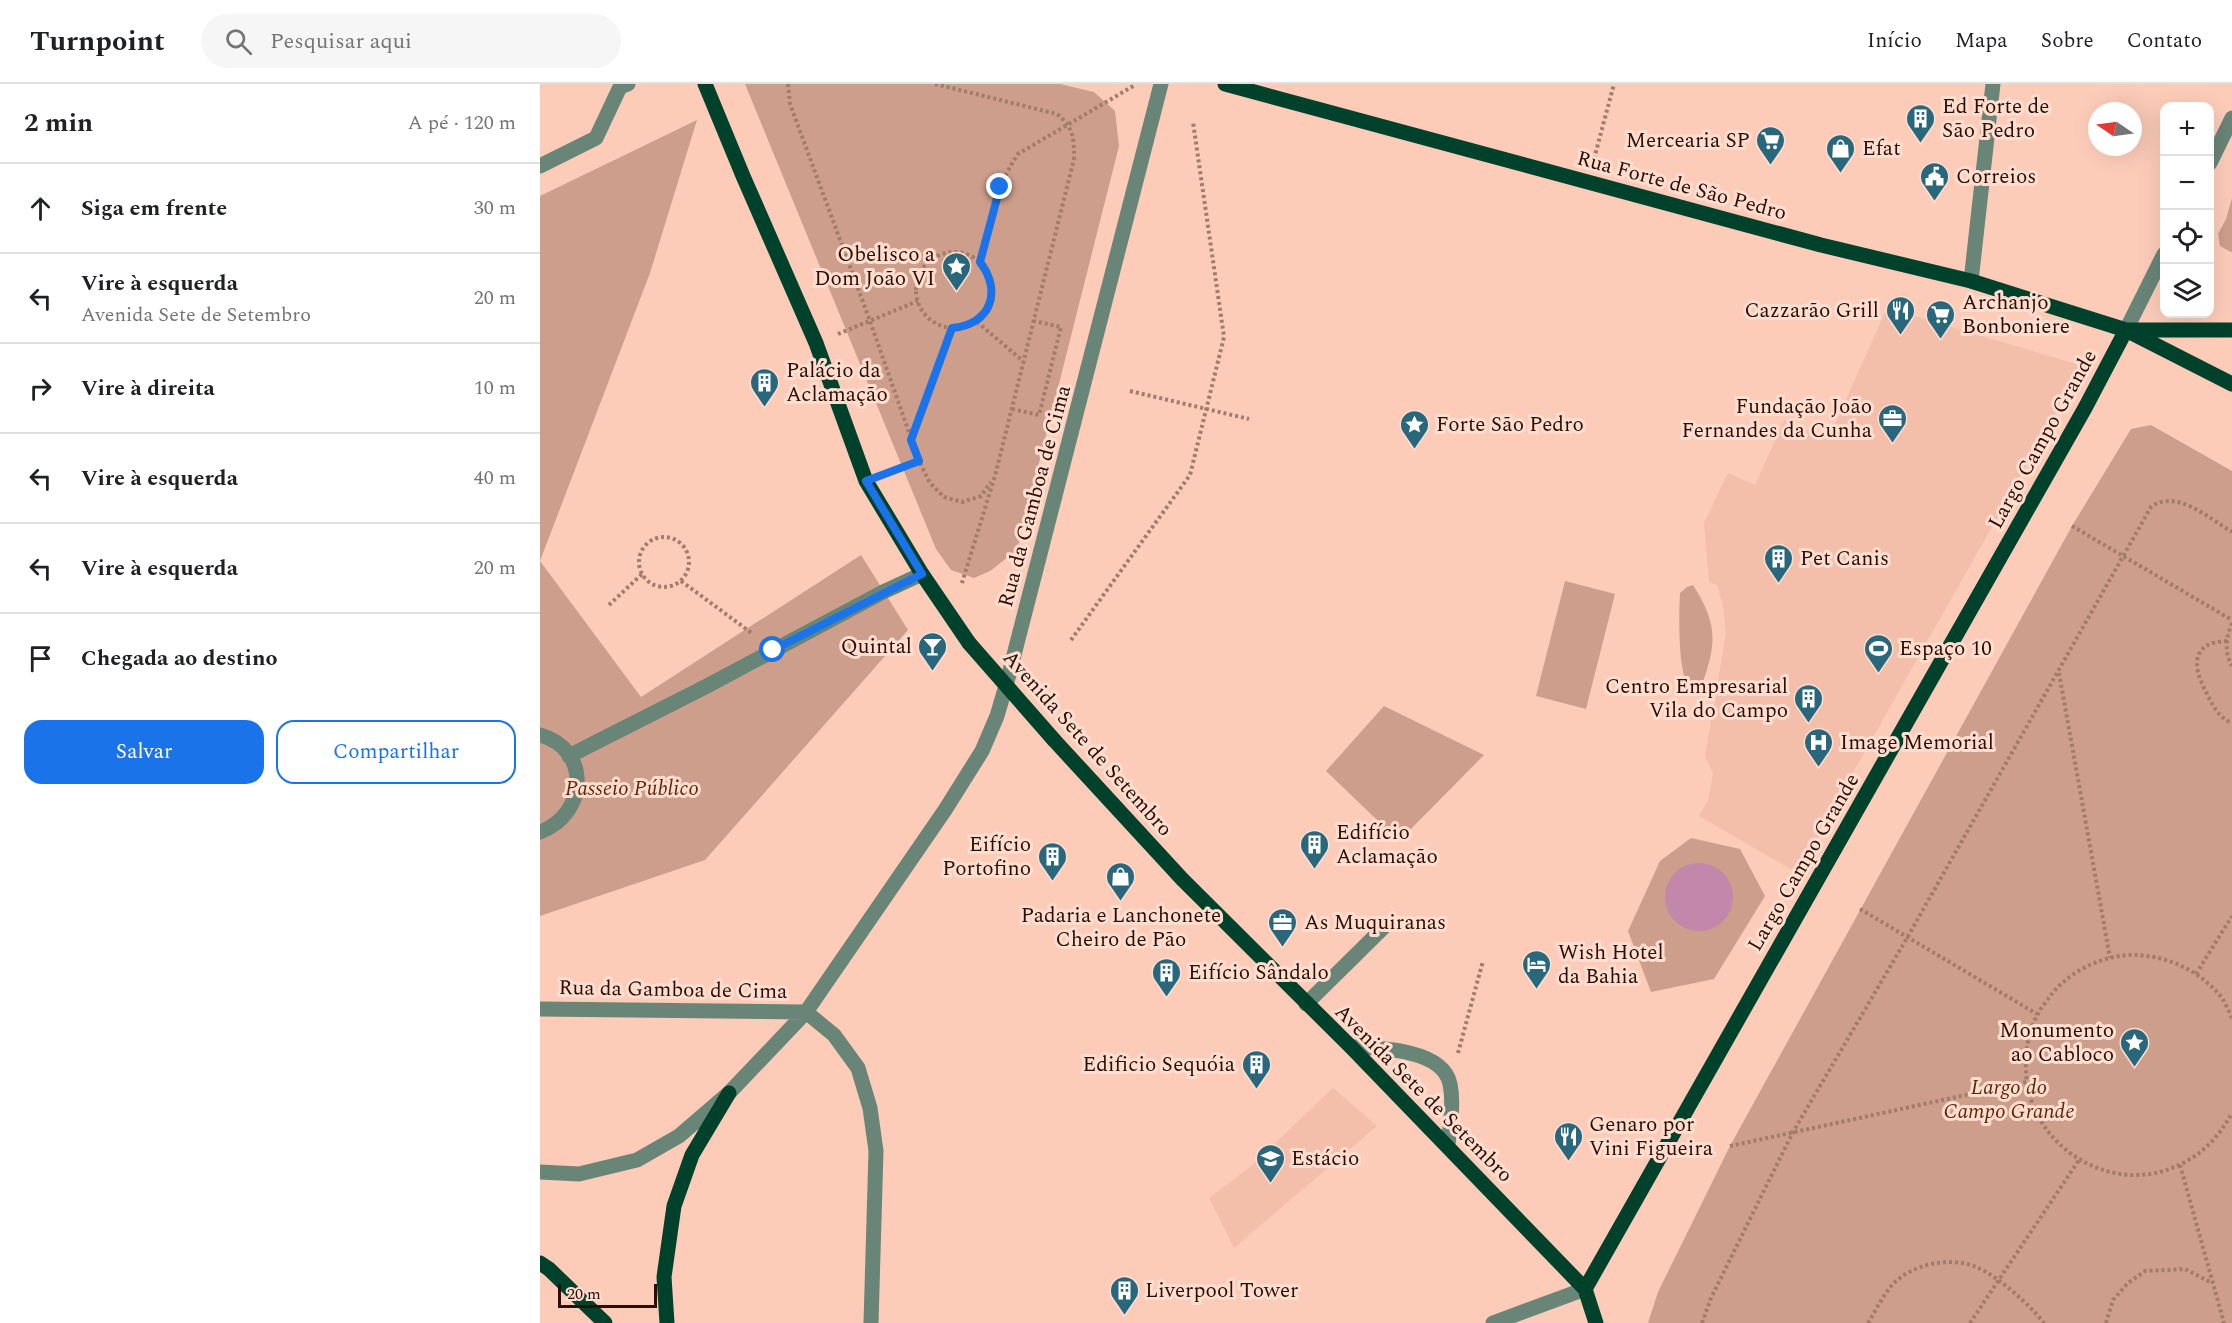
<!DOCTYPE html>
<html lang="pt">
<meta charset="utf-8">
<style>
:root{--surface:#fff;--page:#f6f6f6;--text:#202124;--muted:#757577;--line:#e0e0e0;--accent:#1a73e8}
body{margin:0;font-family:Spectral,serif;background:var(--page);color:var(--text)}
.controls{position:absolute;right:18px;top:18px;display:grid;overflow:hidden;border-radius:12px;box-shadow:0 6px 24px #0002}
.controls button{width:54px;height:54px;display:grid;place-items:center;padding:0;border:0;border-bottom:2px solid var(--line);background:var(--surface);color:var(--text);font:30px sans-serif}
.compass{position:absolute;left:1548px;top:18px;width:54px;height:54px;border-radius:50%;background:var(--surface);box-shadow:0 6px 24px #0002;rotate:283deg}
.scale{position:absolute;left:18px;bottom:15px;width:99px;box-sizing:border-box;padding-left:6px;border:3px solid #2b0f04;border-top:0;font-size:16px;line-height:21px;white-space:nowrap;color:#2b0f04;-webkit-text-stroke:4px #ffded0;paint-order:stroke}
.stop{position:absolute;width:18px;height:18px;margin:-14px;border:4px solid #1a73e8;border-radius:50%;background:#fff}
.stop.end{background:#1a73e8;border-color:#fff;box-shadow:0 2px 6px #0008}
.list{margin:0;padding:0;list-style:none}
h2{display:flex;justify-content:space-between;align-items:center;height:78px;margin:0;padding:0 24px;font-size:26px}
h2 small{font-size:20px;font-weight:400;color:var(--muted)}
.list li{display:grid;grid-template-columns:39px 1fr auto;gap:18px;align-items:center;box-sizing:border-box;height:90px;padding:0 24px;border-top:2px solid var(--line)}
.list b{display:block;font-size:22px;white-space:nowrap}
.list p{margin:0;font-size:20px;white-space:nowrap;color:var(--muted)}
.list em{font-size:20px;font-style:normal;color:var(--muted)}
.actions{display:flex;gap:12px;padding:18px 24px}
.actions a{flex:1;padding:14px 0;border:2px solid var(--accent);border-radius:18px;text-align:center;font-size:21px;color:var(--accent)}
.actions .main{background:var(--accent);color:#fff}
.icon{flex:none;width:33px;height:33px;fill:none;stroke:currentColor;stroke-width:2;stroke-linecap:round;stroke-linejoin:round}
.map{position:relative;flex:none;width:1692px;height:1239px;overflow:hidden}
header{display:flex;align-items:center;gap:36px;box-sizing:border-box;height:84px;padding:0 30px;background:var(--surface);border-bottom:2px solid var(--line)}
header strong{font-size:28px}
nav{display:flex;gap:33px;margin-inline-start:auto;font-size:21px}
.search{width:420px;height:54px;background:var(--page);display:flex;align-items:center;gap:15px;box-sizing:border-box;padding:0 21px;border-radius:33px;color:var(--muted);font-size:22px}
main{display:flex}
aside{flex:1;background:var(--surface)}
.map>svg:first-child{display:block}
.built{fill:#f3beaa}
.green{fill:#cd9e8b}
.water{fill:#c287aa}
.lines{fill:none;stroke-linecap:round;stroke-linejoin:round}
.path{stroke:#a37b6b;stroke-width:4;stroke-dasharray:3 3;stroke-linecap:butt}
.minor{stroke:#698577;stroke-width:15}
.major{stroke:#00412b;stroke-width:15}
.major-bridge{stroke:#00412b;stroke-width:15}
.route{stroke:#1a73e8;stroke-width:8}
.labels{text-anchor:middle;stroke-width:6;stroke-linejoin:round;paint-order:stroke}
.poi-label{font-size:21px;fill:#2b0f04;stroke:#ffded0;text-anchor:start}
.street-label{font-size:21px;fill:#2b0f04;stroke:#ffded0}
.park-label{font-size:21px;font-style:italic;fill:#61270b;stroke:#ffded0}
</style>
<header>
<strong>Turnpoint</strong>
<div class="search"><svg class="icon" aria-label="search" viewBox="0 0 24 24"><circle cx="10" cy="10" r="6"/><path d="M15 15l6 6"/></svg>Pesquisar aqui</div>
<nav><a>Início</a><a>Mapa</a><a>Sobre</a><a>Contato</a></nav>
</header>
<main>
<aside>
<h2>2 min<small>A pé · 120 m</small></h2>
<ul class="list">
<li><svg class="icon" aria-label="ahead" viewBox="0 0 24 24"><path d="M12 20V5M6 11l6-6 6 6"/></svg><div><b>Siga em frente</b></div><em>30 m</em></li>
<li><svg class="icon" aria-label="left" viewBox="0 0 24 24"><path d="M17 20v-9H6M10 6l-5 5 5 5"/></svg><div><b>Vire à esquerda</b><p>Avenida Sete de Setembro</p></div><em>20 m</em></li>
<li><svg class="icon" aria-label="right" viewBox="0 0 24 24"><path d="M7 20v-9h11M14 6l5 5-5 5"/></svg><div><b>Vire à direita</b></div><em>10 m</em></li>
<li><svg class="icon" aria-label="left" viewBox="0 0 24 24"><path d="M17 20v-9H6M10 6l-5 5 5 5"/></svg><div><b>Vire à esquerda</b></div><em>40 m</em></li>
<li><svg class="icon" aria-label="left" viewBox="0 0 24 24"><path d="M17 20v-9H6M10 6l-5 5 5 5"/></svg><div><b>Vire à esquerda</b></div><em>20 m</em></li>
<li><svg class="icon" aria-label="arrive" viewBox="0 0 24 24"><path d="M6 21V4h12l-3 4 3 4H6"/></svg><div><b>Chegada ao destino</b></div></li>
</ul>
<div class="actions"><a class="main">Salvar</a><a>Compartilhar</a></div>
</aside>
<div class="map">
<svg width="1692" height="1239" viewBox="0 0 1692 1239">
<rect width="100%" height="100%" fill="#fdccb9"/>
<!-- built -->
<path class="built" d="M1347 224 1543 282 1293 724 1259 790 1159 732 1168 716 1173 689 1165 672 1186 550 1183 522 1177 501 1169 498 1164 439 1188 389 1215 401 1244 336 1288 356Z
M793 1004 837 1042 694 1164 669 1114 710 1083Z"/>
<!-- green -->
<path class="green" d="M205 0H520L554 8 575 27 579 62 477 466 450 487 434 494 411 486 396 465Z
M157 36 110 189 0 477 101 613 321 471 368 546 165 776 0 832V112Z
M1692 114V168H1691L1680 162 1678 150 1686 135Z
M1611 341 1692 387V1239H1108L1118 1208 1190 1062 1532 442 1591 345Z
M1025 497 1075 510 1046 625 996 612Z
M1153 501C1178 540 1177 560 1161 603L1151 606C1137 592 1139 530 1140 509L1147 503Z
M844 622 944 671 859 757 786 687Z
M1151 754 1200 765 1225 812 1174 895 1111 908 1088 847 1120 777Z"/>
<!-- water -->
<path class="water" d="M1125 813a34 34 0 1 1 68 0a34 34 0 1 1-68 0Z"/>
<g class="lines">
<!-- path -->
<path class="path" d="M248 0 250 20 330 237 379 377 390 399 404 413 422 418 441 412 451 398
M395 0 517 30C534 44 534 54 534 75L455 392 421 502
M1054 75 1074 0
M376 206a38 38 0 1 1 76 0a38 38 0 1 1-76 0Z
M440 178C450 141 456 102 478 70L595 1
M437 238 483 277
M298 250 378 217
M590 307 709 335
M472 325 499 331 521 243 494 237
M371 356 412 244
M349 389 379 377
M1532 442 1692 536
M99 478a25 25 0 1 1 50 0a25 25 0 1 1-50 0Z
M141 497 213 550
M69 521 102 490
M1692 539C1686 553 1684 568 1692 582
M531 556 650 391 684 253 653 38
M1687 557C1652 558 1652 581 1665 606 1671 618 1678 634 1692 639
M1519 589 1570 874
M1320 825 1497 930
M1656 890 1692 832
M1692 934C1689 928 1686 920 1682 914 1661 887 1628 872 1595 871 1565 870 1529 887 1511 911 1507 917 1501 923 1498 930 1488 947 1485 968 1486 987 1488 1062 1573 1115 1641 1080 1664 1069 1680 1051 1692 1029
M918 969 943 877
M1190 1062 1486 998
M1640 1081 1684 1239
M1162 1239 1171 1214 1253 1048 1367 854 1611 423C1636 404 1670 435 1692 448
M1328 1239C1336 1226 1343 1211 1353 1200 1372 1180 1411 1172 1436 1183 1458 1192 1490 1221 1504 1239
M1430 1239 1539 1076
M1566 1239 1573 1216 1588 1199 1605 1187 1645 1185 1672 1199"/>
<!-- minor -->
<path class="minor" d="M1670 79 1692 34
M0 82 56 54 80 3 88 0
M1431 197 1453 0
M1586 246 1624 170
M0 651C51 665 48 730 0 748
M29 672 167 602 343 508 382 490
M766 920 845 842
M0 925 266 928
M266 928 294 951 318 984 330 1024 336 1067 331 1239
M811 963C839 964 903 965 910 1000 914 1019 910 1042 908 1061
M0 1088 39 1090 97 1076 139 1052 189 1009 266 928 405 726 442 667 457 632 467 598 621 0
M953 1239 1045 1205"/>
<!-- major -->
<path class="major" d="M165 0 203 92 276 259 326 397 382 490 429 559
M685 0 1281 161 1431 197 1586 246 1692 300
M1589 246H1692
M514 656 642 795 811 963 1045 1205 1056 1239
M0 1179 9 1185 65 1239
M1045 1205 1545 324 1586 246
M127 1239 124 1193 134 1122 152 1071 189 1009"/>
<!-- major-bridge -->
<path class="major-bridge" d="M429 559 514 656"/>
</g>
<g class="lines">
<!-- route -->
<path class="route" d="M233 566 382 490 326 397 379 377 371 356 412 244C450 241 463 208 440 178L460 103"/>
</g>
<!-- icons -->
<defs>
<symbol id="building-pin" viewBox="-11 -11 22 30"><path d="M0 17L-7.5 6A9.5 9.5 0 1 1 7.5 6Z" fill="#28677c" stroke="#ffded0"/><path d="M-4-6H4V6H1V3H-1V6H-4ZM-2.5-4.3h1.7v1.8h-1.7ZM.8-4.3h1.7v1.8H.8ZM-2.5-1h1.7V.8h-1.7ZM.8-1h1.7V.8H.8Z" fill="#fff"/></symbol>
<symbol id="supermarket-pin" viewBox="-11 -11 22 30"><path d="M0 17L-7.5 6A9.5 9.5 0 1 1 7.5 6Z" fill="#28677c" stroke="#ffded0"/><path d="M-6-5.5h2.5l.6 2H6L4.5 2H-2.5L-4.4-4H-6ZM-1.5 3.2a1.3 1.3 0 1 0 .1 0ZM3 3.2a1.3 1.3 0 1 0 .1 0Z" fill="#fff"/></symbol>
<symbol id="shop-pin" viewBox="-11 -11 22 30"><path d="M0 17L-7.5 6A9.5 9.5 0 1 1 7.5 6Z" fill="#28677c" stroke="#ffded0"/><path d="M-5-2.5h2.3a2.7 3.5 0 0 1 5.4 0H5L5.5 6h-11ZM-1.5-2.5h3a1.5 2.3 0 0 0-3 0Z" fill="#fff"/></symbol>
<symbol id="civic-pin" viewBox="-11 -11 22 30"><path d="M0 17L-7.5 6A9.5 9.5 0 1 1 7.5 6Z" fill="#28677c" stroke="#ffded0"/><path d="M-.6-6.5H3V-4.5H.6V-3L4-1V1h2V6H-6V1h2V-1L-.6-3ZM-1.2 2.5V6h2.4V2.5Z" fill="#fff"/></symbol>
<symbol id="sight-pin" viewBox="-11 -11 22 30"><path d="M0 17L-7.5 6A9.5 9.5 0 1 1 7.5 6Z" fill="#28677c" stroke="#ffded0"/><path d="M0-6L1.8-2.2L6-1.7L2.9 1.2L3.7 5.4L0 3.3L-3.7 5.4L-2.9 1.2L-6-1.7L-1.8-2.2Z" fill="#fff"/></symbol>
<symbol id="restaurant-pin" viewBox="-11 -11 22 30"><path d="M0 17L-7.5 6A9.5 9.5 0 1 1 7.5 6Z" fill="#28677c" stroke="#ffded0"/><path d="M-5-6h1v4h1v-4h1v4h1v-4h1v5L-1.5 .5V6h-2V.5L-5-1ZM5-6V6H3V1.5H1.5Q1.5-4 5-6Z" fill="#fff"/></symbol>
<symbol id="office-pin" viewBox="-11 -11 22 30"><path d="M0 17L-7.5 6A9.5 9.5 0 1 1 7.5 6Z" fill="#28677c" stroke="#ffded0"/><path d="M-6-3h4V-5.5h4V-3h4V5H-6ZM-1-4.5V-3h2v-1.5ZM-6 0V1H6V0Z" fill="#fff"/></symbol>
<symbol id="bar-pin" viewBox="-11 -11 22 30"><path d="M0 17L-7.5 6A9.5 9.5 0 1 1 7.5 6Z" fill="#28677c" stroke="#ffded0"/><path d="M-6-5H6L.8 .8V4.5H3.5V6h-7V4.5H-.8V.8Z" fill="#fff"/></symbol>
<symbol id="stadium-pin" viewBox="-11 -11 22 30"><path d="M0 17L-7.5 6A9.5 9.5 0 1 1 7.5 6Z" fill="#28677c" stroke="#ffded0"/><path d="M0-5a6.5 5 0 1 0 0 10a6.5 5 0 1 0 0-10ZM-3.5-1.8h7v3.6h-7Z" fill="#fff"/></symbol>
<symbol id="hospital-pin" viewBox="-11 -11 22 30"><path d="M0 17L-7.5 6A9.5 9.5 0 1 1 7.5 6Z" fill="#28677c" stroke="#ffded0"/><path d="M-5-5h3v3.5h4V-5h3V5h-3V1.5h-4V5h-3Z" fill="#fff"/></symbol>
<symbol id="hotel-pin" viewBox="-11 -11 22 30"><path d="M0 17L-7.5 6A9.5 9.5 0 1 1 7.5 6Z" fill="#28677c" stroke="#ffded0"/><path d="M-6-4.5h1.5V1H6V5H4.5V3h-9V5H-6ZM-4 0a1.8 1.8 0 1 1 3.6 0ZM.5 0V-2.5h3Q6-2.5 6 0Z" fill="#fff"/></symbol>
<symbol id="university-pin" viewBox="-11 -11 22 30"><path d="M0 17L-7.5 6A9.5 9.5 0 1 1 7.5 6Z" fill="#28677c" stroke="#ffded0"/><path d="M0-5L7-2L0 1L-7-2ZM-4 1L0 2.5L4 1V4Q0 6-4 4Z" fill="#fff"/></symbol>
</defs>
<g fill-rule="evenodd">
<use href="#building-pin" x="1364" y="18" width="33" height="45"/>
<use href="#supermarket-pin" x="1214" y="40" width="33" height="45"/>
<use href="#shop-pin" x="1284" y="48" width="33" height="45"/>
<use href="#civic-pin" x="1378" y="76" width="33" height="45"/>
<use href="#sight-pin" x="400" y="166" width="33" height="45"/>
<use href="#restaurant-pin" x="1344" y="210" width="33" height="45"/>
<use href="#supermarket-pin" x="1384" y="214" width="33" height="45"/>
<use href="#building-pin" x="208" y="282" width="33" height="45"/>
<use href="#office-pin" x="1336" y="318" width="33" height="45"/>
<use href="#sight-pin" x="858" y="324" width="33" height="45"/>
<use href="#building-pin" x="1222" y="458" width="33" height="45"/>
<use href="#bar-pin" x="376" y="546" width="33" height="45"/>
<use href="#stadium-pin" x="1322" y="548" width="33" height="45"/>
<use href="#building-pin" x="1252" y="598" width="33" height="45"/>
<use href="#hospital-pin" x="1262" y="642" width="33" height="45"/>
<use href="#building-pin" x="758" y="744" width="33" height="45"/>
<use href="#building-pin" x="496" y="756" width="33" height="45"/>
<use href="#shop-pin" x="564" y="776" width="33" height="45"/>
<use href="#office-pin" x="726" y="822" width="33" height="45"/>
<use href="#hotel-pin" x="980" y="864" width="33" height="45"/>
<use href="#building-pin" x="610" y="872" width="33" height="45"/>
<use href="#sight-pin" x="1578" y="942" width="33" height="45"/>
<use href="#building-pin" x="700" y="964" width="33" height="45"/>
<use href="#restaurant-pin" x="1012" y="1036" width="33" height="45"/>
<use href="#university-pin" x="714" y="1058" width="33" height="45"/>
<use href="#building-pin" x="568" y="1190" width="33" height="45"/>
</g>
<g class="labels">
<!-- poi labels -->
<g class="poi-label">
<text x="1402" y="29">Ed Forte de<tspan x="1402" dy="24">São Pedro</tspan></text>
<text x="1210" y="63" text-anchor="end">Mercearia SP</text>
<text x="1322" y="71">Efat</text>
<text x="1416" y="99">Correios</text>
<text x="395" y="177" text-anchor="end">Obelisco a<tspan x="395" dy="24">Dom João VI</tspan></text>
<text x="1422" y="225">Archanjo<tspan x="1422" dy="24">Bonboniere</tspan></text>
<text x="1339" y="233" text-anchor="end">Cazzarão Grill</text>
<text x="246" y="293">Palácio da<tspan x="246" dy="24">Aclamação</tspan></text>
<text x="1332" y="329" text-anchor="end">Fundação João<tspan x="1332" dy="24">Fernandes da Cunha</tspan></text>
<text x="896" y="347">Forte São Pedro</text>
<text x="1260" y="481">Pet Canis</text>
<text x="372" y="569" text-anchor="end">Quintal</text>
<text x="1359" y="571">Espaço 10</text>
<text x="1248" y="609" text-anchor="end">Centro Empresarial<tspan x="1248" dy="24">Vila do Campo</tspan></text>
<text x="1300" y="665">Image Memorial</text>
<text x="796" y="755">Edifício<tspan x="796" dy="24">Aclamação</tspan></text>
<text x="491" y="767" text-anchor="end">Eifício<tspan x="491" dy="24">Portofino</tspan></text>
<text x="581" y="838" text-anchor="middle">Padaria e Lanchonete<tspan x="581" dy="24">Cheiro de Pão</tspan></text>
<text x="764" y="845">As Muquiranas</text>
<text x="1018" y="875">Wish Hotel<tspan x="1018" dy="24">da Bahia</tspan></text>
<text x="648" y="895">Eifício Sândalo</text>
<text x="1574" y="953" text-anchor="end">Monumento<tspan x="1574" dy="24">ao Cabloco</tspan></text>
<text x="695" y="987" text-anchor="end">Edificio Sequóia</text>
<text x="1049" y="1047">Genaro por<tspan x="1049" dy="24">Vini Figueira</tspan></text>
<text x="751" y="1081">Estácio</text>
<text x="605" y="1213">Liverpool Tower</text>
</g>
<!-- street labels -->
<g class="street-label">
<text transform="translate(1142 101) rotate(15)" y="7">Rua Forte de São Pedro</text>
<text transform="translate(1502 355) rotate(-61)" y="7">Largo Campo Grande</text>
<text transform="translate(494 412) rotate(-75)" y="7">Rua da Gamboa de Cima</text>
<text transform="translate(548 659) rotate(48)" y="7">Avenida Sete de Setembro</text>
<text transform="translate(1263 778) rotate(-60)" y="7">Largo Campo Grande</text>
<text transform="translate(133 905) rotate(1)" y="7">Rua da Gamboa de Cima</text>
<text transform="translate(884 1009) rotate(45)" y="7">Avenida Sete de Setembro</text>
</g>
<!-- park labels -->
<g class="park-label">
<text x="92" y="711">Passeio Público</text>
<text x="1469" y="1010">Largo do<tspan x="1469" dy="24">Campo Grande</tspan></text>
</g>
</g>
</svg>
<div class="controls">
<button>+</button>
<button>−</button>
<button><svg class="icon" aria-label="locate" viewBox="0 0 24 24"><circle cx="12" cy="12" r="6"/><path d="M12 2v4M12 18v4M2 12h4M18 12h4"/></svg></button>
<button><svg class="icon" aria-label="layers" viewBox="0 0 24 24"><path d="M12 4l9 5-9 5-9-5zM3 14l9 5 9-5"/></svg></button>
</div>
<svg class="compass" viewBox="-18 -18 36 36"><path d="M0-13l5 13h-10z" fill="#e53935"/><path d="M0 13l5-13h-10z" fill="#757577"/></svg>
<div class="scale">20 m</div>
<div class="stop" style="left:233px;top:566px"></div>
<div class="stop end" style="left:460px;top:103px"></div>
</div>
</main>
